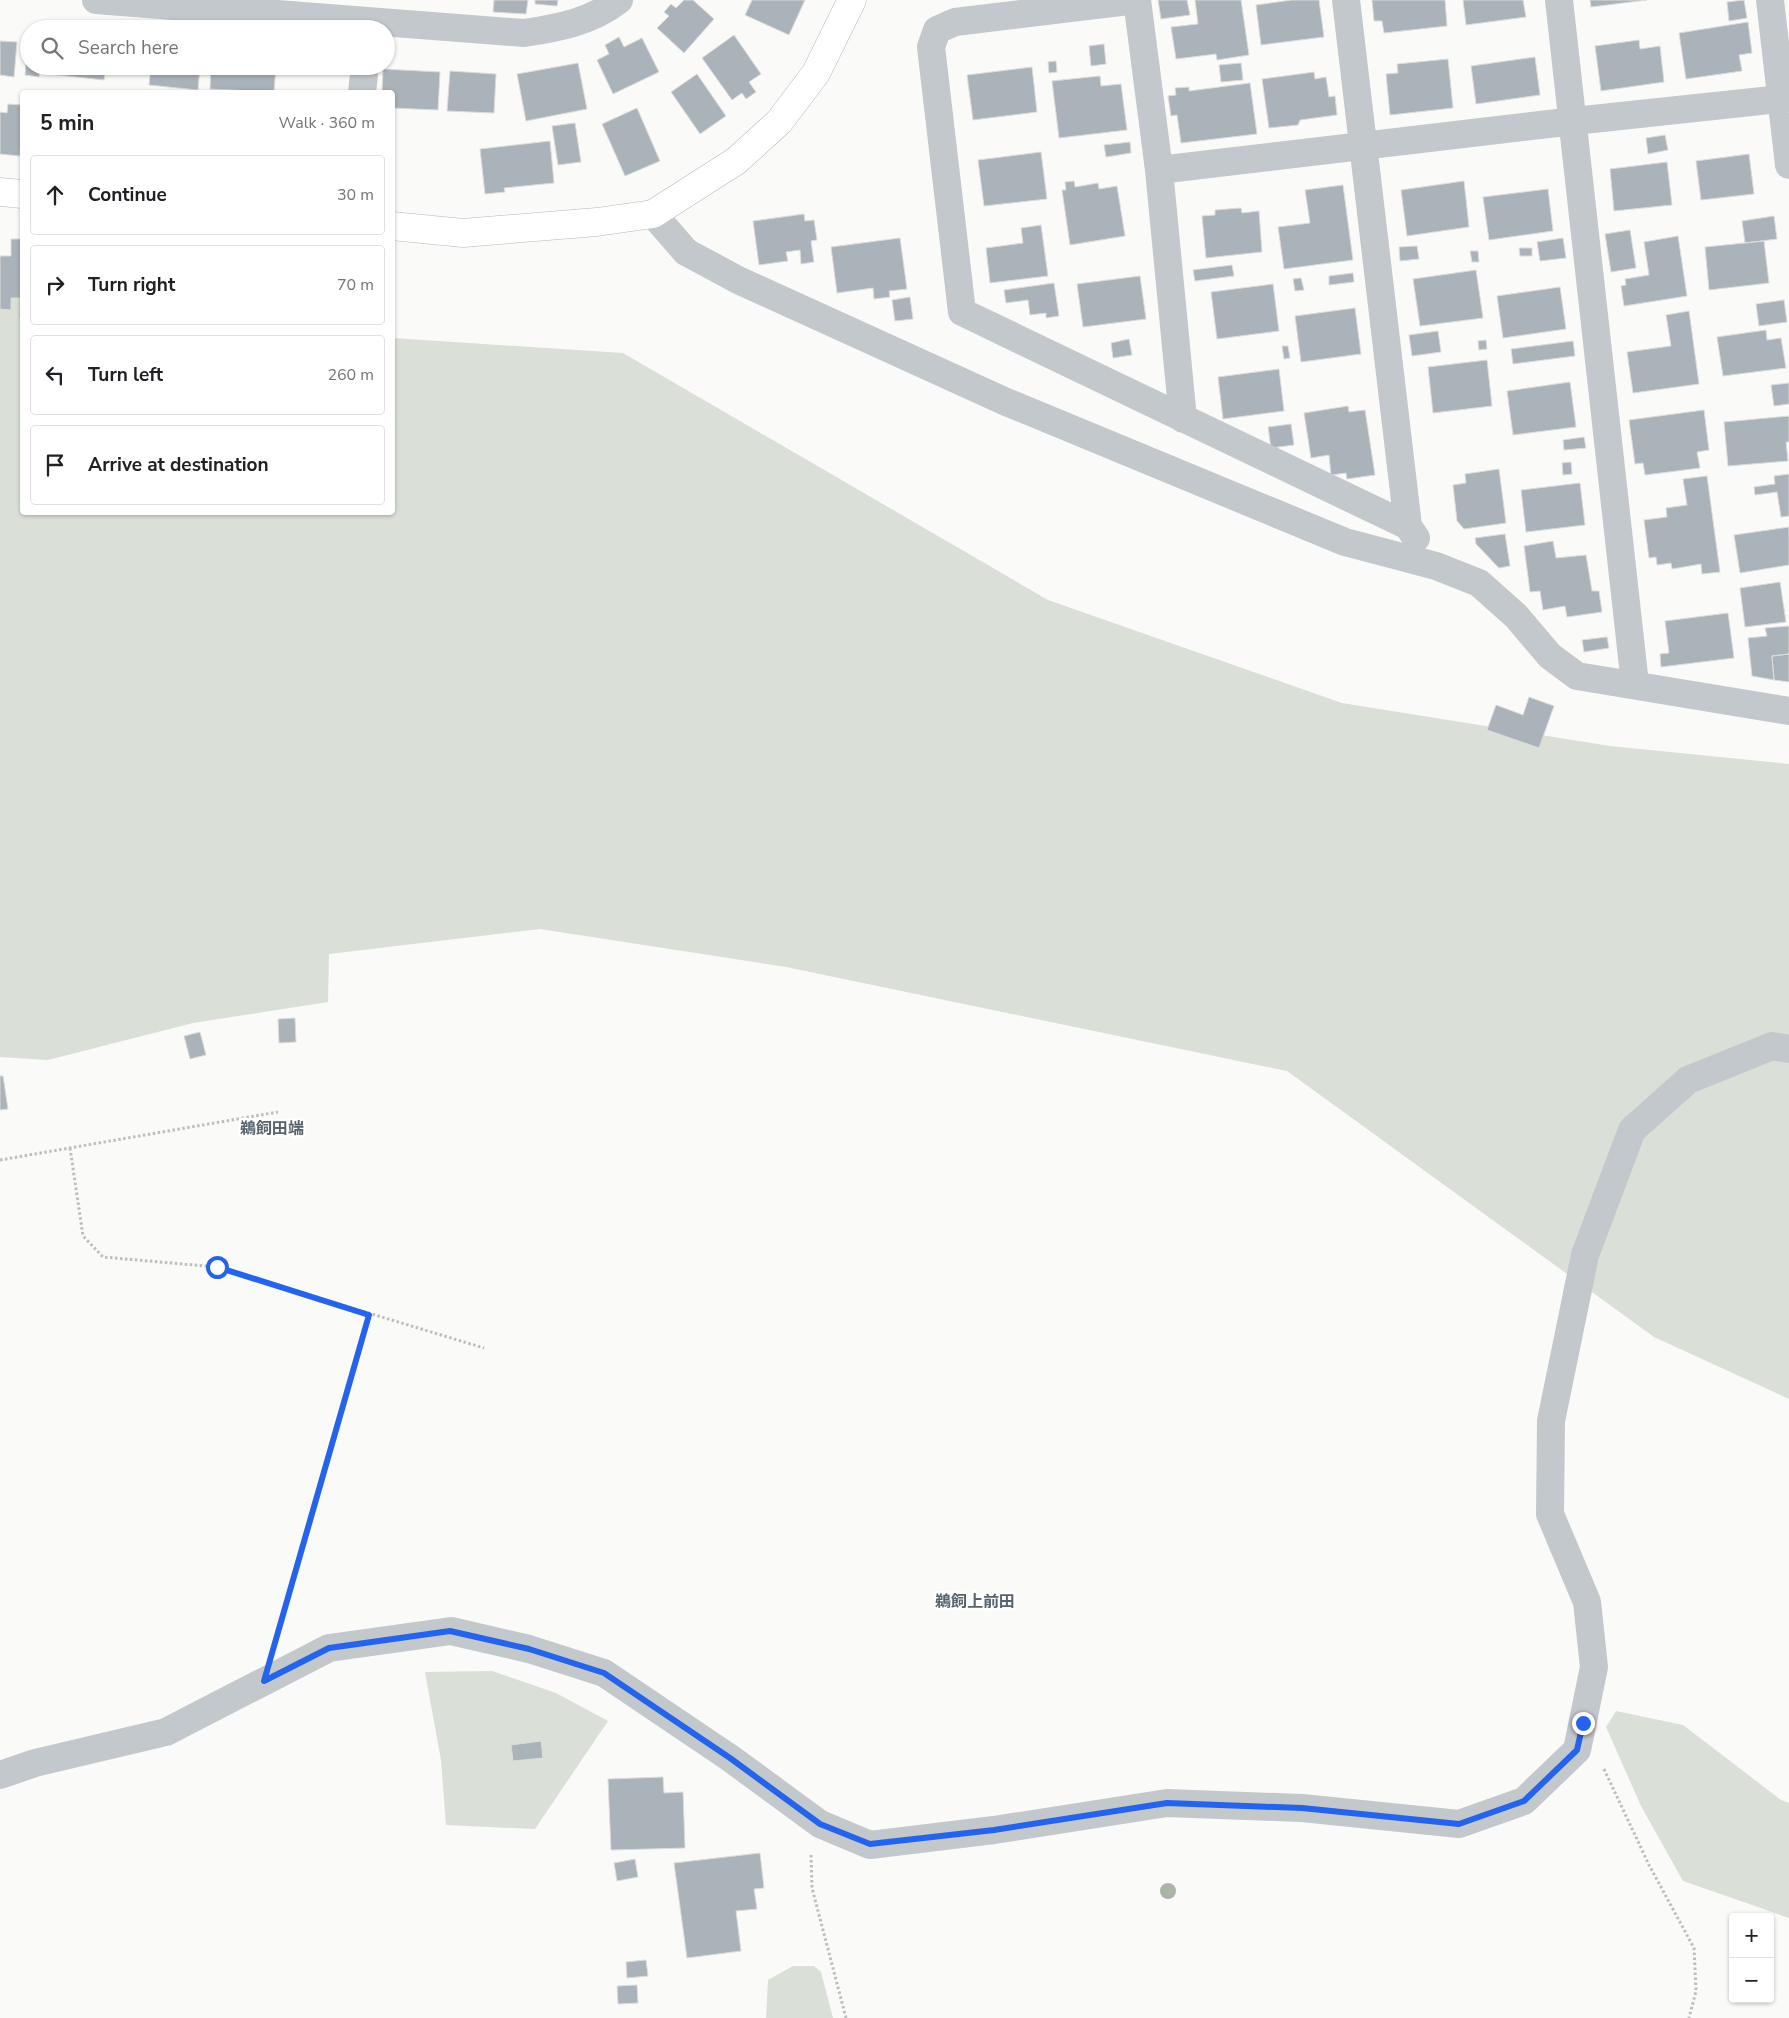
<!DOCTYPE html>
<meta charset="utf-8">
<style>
:root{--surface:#fff;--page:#f2f2f2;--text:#202124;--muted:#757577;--line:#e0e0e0}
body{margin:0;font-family:"Nunito Sans","Noto Sans JP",sans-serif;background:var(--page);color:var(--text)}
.controls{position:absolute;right:15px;bottom:15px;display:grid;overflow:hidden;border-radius:5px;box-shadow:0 1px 4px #0004}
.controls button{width:45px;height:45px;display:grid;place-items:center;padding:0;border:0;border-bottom:1px solid var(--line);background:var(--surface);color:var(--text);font:25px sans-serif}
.stop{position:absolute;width:15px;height:15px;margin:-11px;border:4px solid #2563eb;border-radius:50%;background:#fff}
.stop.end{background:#2563eb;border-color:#fff;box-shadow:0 1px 5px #0008}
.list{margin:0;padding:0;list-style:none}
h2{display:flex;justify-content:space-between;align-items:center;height:65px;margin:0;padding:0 20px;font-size:21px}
h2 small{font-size:16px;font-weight:400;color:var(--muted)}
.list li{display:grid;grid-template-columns:32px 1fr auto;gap:15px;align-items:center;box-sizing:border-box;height:80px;margin:0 10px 10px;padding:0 10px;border:1px solid var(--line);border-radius:5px}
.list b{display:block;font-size:19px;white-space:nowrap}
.list em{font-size:16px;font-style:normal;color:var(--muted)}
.icon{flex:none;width:28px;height:28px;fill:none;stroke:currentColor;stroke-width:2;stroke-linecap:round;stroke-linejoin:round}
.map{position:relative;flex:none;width:1789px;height:2018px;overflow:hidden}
.search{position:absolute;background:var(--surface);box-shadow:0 1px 4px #0004;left:20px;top:20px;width:375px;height:55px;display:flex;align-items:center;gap:12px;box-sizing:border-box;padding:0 18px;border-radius:28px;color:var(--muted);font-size:19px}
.panel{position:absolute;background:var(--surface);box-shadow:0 1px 4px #0004;left:20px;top:90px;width:375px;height:425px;border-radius:5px}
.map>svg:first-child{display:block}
.green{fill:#dadfd7}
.building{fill:#aab3b9;stroke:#dcdcda}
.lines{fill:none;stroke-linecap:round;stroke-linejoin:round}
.secondary-casing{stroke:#b3babf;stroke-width:29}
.path{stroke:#bbbfc2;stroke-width:3;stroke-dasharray:2.5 2.5;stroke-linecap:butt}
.street{stroke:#c3c8cc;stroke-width:28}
.secondary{stroke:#fff;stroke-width:28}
.tree{fill:#aab4a7}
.route{stroke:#2563eb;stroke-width:6}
.labels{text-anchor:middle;stroke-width:5;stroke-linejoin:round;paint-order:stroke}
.quarter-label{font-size:16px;font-weight:bold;fill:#57646e;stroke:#fff}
</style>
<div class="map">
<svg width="1789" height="2018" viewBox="0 0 1789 2018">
<rect width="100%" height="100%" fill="#fafaf8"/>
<!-- green -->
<path class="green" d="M0 256 22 263V512H392L393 338 623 353 1048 600 1342 703 1610 746 1789 764V1399L1654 1337 1287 1071 786 967 540 929 329 954 328 1002 193 1023 48 1060 0 1057Z
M492 1671 556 1693 608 1721 535 1829 446 1825 441 1760 425 1672Z
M1616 1711 1683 1725 1781 1800 1789 1803V1918L1683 1881 1641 1806 1606 1727Z
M793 1966H814L821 1972 833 2018H766L768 1980Z"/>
<!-- building -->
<path class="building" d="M494 0H528L526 14 493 12Z
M535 0H558L557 6 535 4Z
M684 0H693L714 19 684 53 657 28 669 16 664 12 671 4 676 8Z
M752 0H805L789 35 745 15Z
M1158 0H1187L1190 15 1161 19Z
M1195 0H1241L1249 55 1217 60 1216 54 1176 59 1171 27 1198 24Z
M1292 0H1319L1324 37 1261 45 1256 5Z
M1372 0H1445L1447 26 1384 33 1382 21H1374Z
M1463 0H1523L1526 17 1466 25Z
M1590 0H1647L1591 7Z
M1744 0 1747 18 1729 21 1727 2Z
M1748 22 1752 53 1739 55 1742 71 1686 79 1679 33Z
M734 35 761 74 749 82 756 92 746 99 742 93 732 100 702 58Z
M619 37 624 47 642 38 659 72 613 94 597 60 609 54 605 45Z
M1639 40 1640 49 1660 46 1664 82 1601 91 1595 46Z
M0 41 17 42 14 77 0 75Z
M1104 44 1106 64 1091 66 1089 46Z
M1535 57 1540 95 1476 104 1471 66Z
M1448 59 1453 108 1390 115 1386 74 1398 73 1397 64Z
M1056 61 1057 72 1049 73 1048 62Z
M26 62H29V66H40L39 77 25 75Z
M578 63 587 109 526 121 517 74Z
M1241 63 1243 80 1221 82 1219 65Z
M50 66H106L104 80 49 74Z
M151 66H200L198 90 149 85Z
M211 66H276L274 92 210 89Z
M1032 67 1037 112 973 120 967 75Z
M383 69 440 72 438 110 392 108V92H382Z
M450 71 496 74 494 113 447 111Z
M1314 72 1315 79 1326 77 1329 97 1335 96 1337 115 1300 120 1298 125 1269 128 1262 79Z
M697 74 726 116 700 134 671 92Z
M1100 76 1101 86 1121 84 1127 130 1059 138 1052 81Z
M1250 83 1257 134 1181 143 1177 115 1171 116 1168 96 1176 95 1175 88 1189 87V91Z
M8 104 22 105 20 156 0 154V112L7 113Z
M637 108 660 161 625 176 602 124Z
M575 123 581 162 558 165 552 126Z
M1665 135 1668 150 1648 154 1646 138Z
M550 141 554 183 504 188 505 192 485 194 480 149Z
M1130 142 1131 153 1106 157 1104 145Z
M1041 152 1047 199 984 206 978 160Z
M1749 154 1754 194 1701 200 1696 161Z
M1667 162 1672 205 1614 211 1610 169Z
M1074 181 1075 187 1098 183 1099 189 1117 186 1125 236 1070 245 1062 190H1066L1065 182Z
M1464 181 1469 227 1407 236 1401 190Z
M1343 185 1353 260 1284 269 1278 227 1310 223 1305 190Z
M1548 189 1553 231 1489 240 1483 197Z
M1241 208 1242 213 1259 211 1262 252 1206 258 1202 216 1215 215V210Z
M804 214 805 221 814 220 817 240 811 241 814 262 801 264 800 250 786 252 788 261 759 265 753 221Z
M1774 216 1777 239 1745 243 1742 221Z
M1041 225 1048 276 990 283 986 248 1023 243 1021 228Z
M1630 230 1636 268 1611 272 1605 234Z
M1678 236 1687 296 1624 306 1621 286 1626 285 1625 279 1649 275 1644 242Z
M900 238 907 289 889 291 890 297 874 299 873 288 837 293 831 247Z
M1563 238 1566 258 1540 261 1537 242Z
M11 239H22V317H19L20 298H11V310L0 309V256H11Z
M1764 241 1769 283 1709 290 1705 247Z
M1417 246 1419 259 1400 261 1399 247Z
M1519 248H1532V256H1520Z
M1470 251H1478L1479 262H1472Z
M1232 265 1234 276 1195 281 1193 270Z
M1476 270 1483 318 1420 326 1413 279Z
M1353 273 1354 282 1329 285V276Z
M1140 276 1146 319 1083 327 1077 284Z
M1301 278 1304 290 1295 291 1293 279Z
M1054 283 1059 316 1046 318V313L1030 315 1028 300 1006 303 1004 290Z
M1273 284 1279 331 1217 339 1211 292Z
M1560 287 1566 329 1503 338 1497 296Z
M910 297 913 319 895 321 892 300Z
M1784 300 1787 322 1759 326 1756 304Z
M1355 308 1361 354 1301 362 1295 316Z
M1689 311 1699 384 1633 393 1627 352 1671 346 1666 315Z
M1766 330 1767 340 1781 338 1786 368 1723 376 1717 337Z
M1438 331 1441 352 1412 356 1409 335Z
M1129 339 1132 355 1113 358 1111 343Z
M1486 340 1487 349 1479 350 1478 341Z
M1573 341 1575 356 1513 364 1511 349Z
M1282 346H1288L1290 358 1284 359Z
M1487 360 1492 406 1433 413 1428 367Z
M1279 369 1284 411 1223 419 1218 377Z
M1570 382 1576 427 1513 435 1507 391Z
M1789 383V404L1774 406 1771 385Z
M1348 406 1349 412 1365 410 1375 475 1347 479 1346 473 1331 475 1329 455 1311 458 1304 413Z
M1704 410 1709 450 1697 452 1700 468 1645 475 1643 463 1635 464 1629 420Z
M1789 416V442H1786L1788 461 1728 466 1724 422Z
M1291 424 1294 445 1271 448 1268 427Z
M1584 437 1586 448 1564 450 1563 440Z
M1571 462 1572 474 1563 475 1562 463Z
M1499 469 1506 523 1464 529 1457 521 1453 485 1466 483 1465 474Z
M1789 474V516L1781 517 1777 492 1755 495 1754 487 1775 484 1774 476Z
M1707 476 1720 572 1702 574 1701 564 1672 569 1671 563 1657 565 1656 557 1649 558 1644 520 1667 517 1666 508 1687 505 1683 479Z
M1580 483 1585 525 1526 532 1521 490Z
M1789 527V565L1740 573 1734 535Z
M1505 534 1510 566 1499 568 1476 544 1475 538Z
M1553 541 1556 558 1586 555 1592 591H1599L1602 612 1567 617 1565 606 1543 610 1540 591 1530 592 1524 546Z
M1780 582 1786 622 1745 627 1740 588Z
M1728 613 1734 658 1661 667 1660 654 1669 653 1665 621Z
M1789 626V654L1772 656 1774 680 1752 676 1748 638 1767 636 1765 628Z
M1607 637 1609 648 1584 652 1582 640Z
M1789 654V682L1774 680 1772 656Z
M1529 697 1554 706 1539 748 1487 730 1496 705 1523 715Z
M295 1018 296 1042 279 1043 278 1019Z
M200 1032 206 1055 190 1059 184 1036Z
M0 1076H3L8 1109 0 1110Z
M541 1741 543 1758 513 1761 511 1745Z
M663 1777 664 1793 683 1792 685 1848 611 1850 608 1779Z
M760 1853 764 1888 754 1889 757 1909 736 1911 741 1951 687 1958 674 1863Z
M635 1859 638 1877 617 1881 614 1863Z
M646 1960 648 1976 627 1978 626 1962Z
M637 1985 638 2003 618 2004 617 1986Z"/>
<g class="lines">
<defs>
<path id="secondary" d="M0 192 22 194
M392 226 463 233 597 222 653 214 736 161 779 122 816 73 852 0"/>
</defs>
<!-- secondary casing -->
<use href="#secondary" class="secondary-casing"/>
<!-- path -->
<path class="path" d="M70 1148 83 1236 103 1257 217 1267 484 1348
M0 1160 278 1112
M276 1637 369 1315
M1604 1769 1649 1865 1694 1948 1696 1991 1689 2018
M811 1855 812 1888 846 2018"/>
<!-- street -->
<path class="street" d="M96 0 524 33C558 28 591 22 619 0
M1137 0 955 22 937 30 931 47 962 312 1408 526
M1137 0 1159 170 1183 419
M1346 0 1408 526 1416 538
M1559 0 1635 684
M1770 0 1789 165
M362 92 365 66
M1159 170 1574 121 1789 98
M653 214 686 252 738 280 1004 401 1345 542 1436 566 1479 583 1516 616 1550 656 1577 676 1789 711
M0 1775 35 1763 166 1732 329 1648 451 1631 529 1649 604 1673 730 1758 820 1824 870 1845 994 1830 1167 1803 1302 1808 1459 1824 1524 1801 1577 1750 1594 1667 1587 1602 1550 1514 1551 1421 1585 1255 1632 1130 1688 1080 1772 1046 1789 1049"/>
<!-- secondary -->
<use href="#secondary" class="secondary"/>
</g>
<!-- trees -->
<circle class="tree" cx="1168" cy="1891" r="8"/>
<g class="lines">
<!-- route -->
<path class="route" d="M217 1267 369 1315 264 1681 329 1648 450 1631 529 1649 604 1673 730 1758 820 1824 870 1844 994 1830 1167 1803 1302 1808 1459 1824 1524 1801 1577 1750 1583 1723"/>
</g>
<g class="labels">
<!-- quarter labels -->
<g class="quarter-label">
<text x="272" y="1134">鵜飼田端</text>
<text x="975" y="1607">鵜飼上前田</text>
</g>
</g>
</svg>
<div class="controls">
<button>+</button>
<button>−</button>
</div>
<div class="stop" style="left:217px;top:1267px"></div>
<div class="stop end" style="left:1583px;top:1723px"></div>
<div class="search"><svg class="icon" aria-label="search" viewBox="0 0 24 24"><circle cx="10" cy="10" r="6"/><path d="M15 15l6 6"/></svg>Search here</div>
<section class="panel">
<h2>5 min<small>Walk · 360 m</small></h2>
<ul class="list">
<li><svg class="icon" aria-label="ahead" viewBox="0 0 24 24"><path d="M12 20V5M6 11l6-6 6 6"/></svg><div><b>Continue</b></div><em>30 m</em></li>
<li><svg class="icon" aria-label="right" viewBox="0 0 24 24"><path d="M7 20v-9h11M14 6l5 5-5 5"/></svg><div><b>Turn right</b></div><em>70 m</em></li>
<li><svg class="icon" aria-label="left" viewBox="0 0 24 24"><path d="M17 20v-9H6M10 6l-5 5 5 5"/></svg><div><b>Turn left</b></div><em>260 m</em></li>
<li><svg class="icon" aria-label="arrive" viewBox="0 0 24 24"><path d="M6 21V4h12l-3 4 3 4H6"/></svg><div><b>Arrive at destination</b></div></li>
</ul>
</section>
</div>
